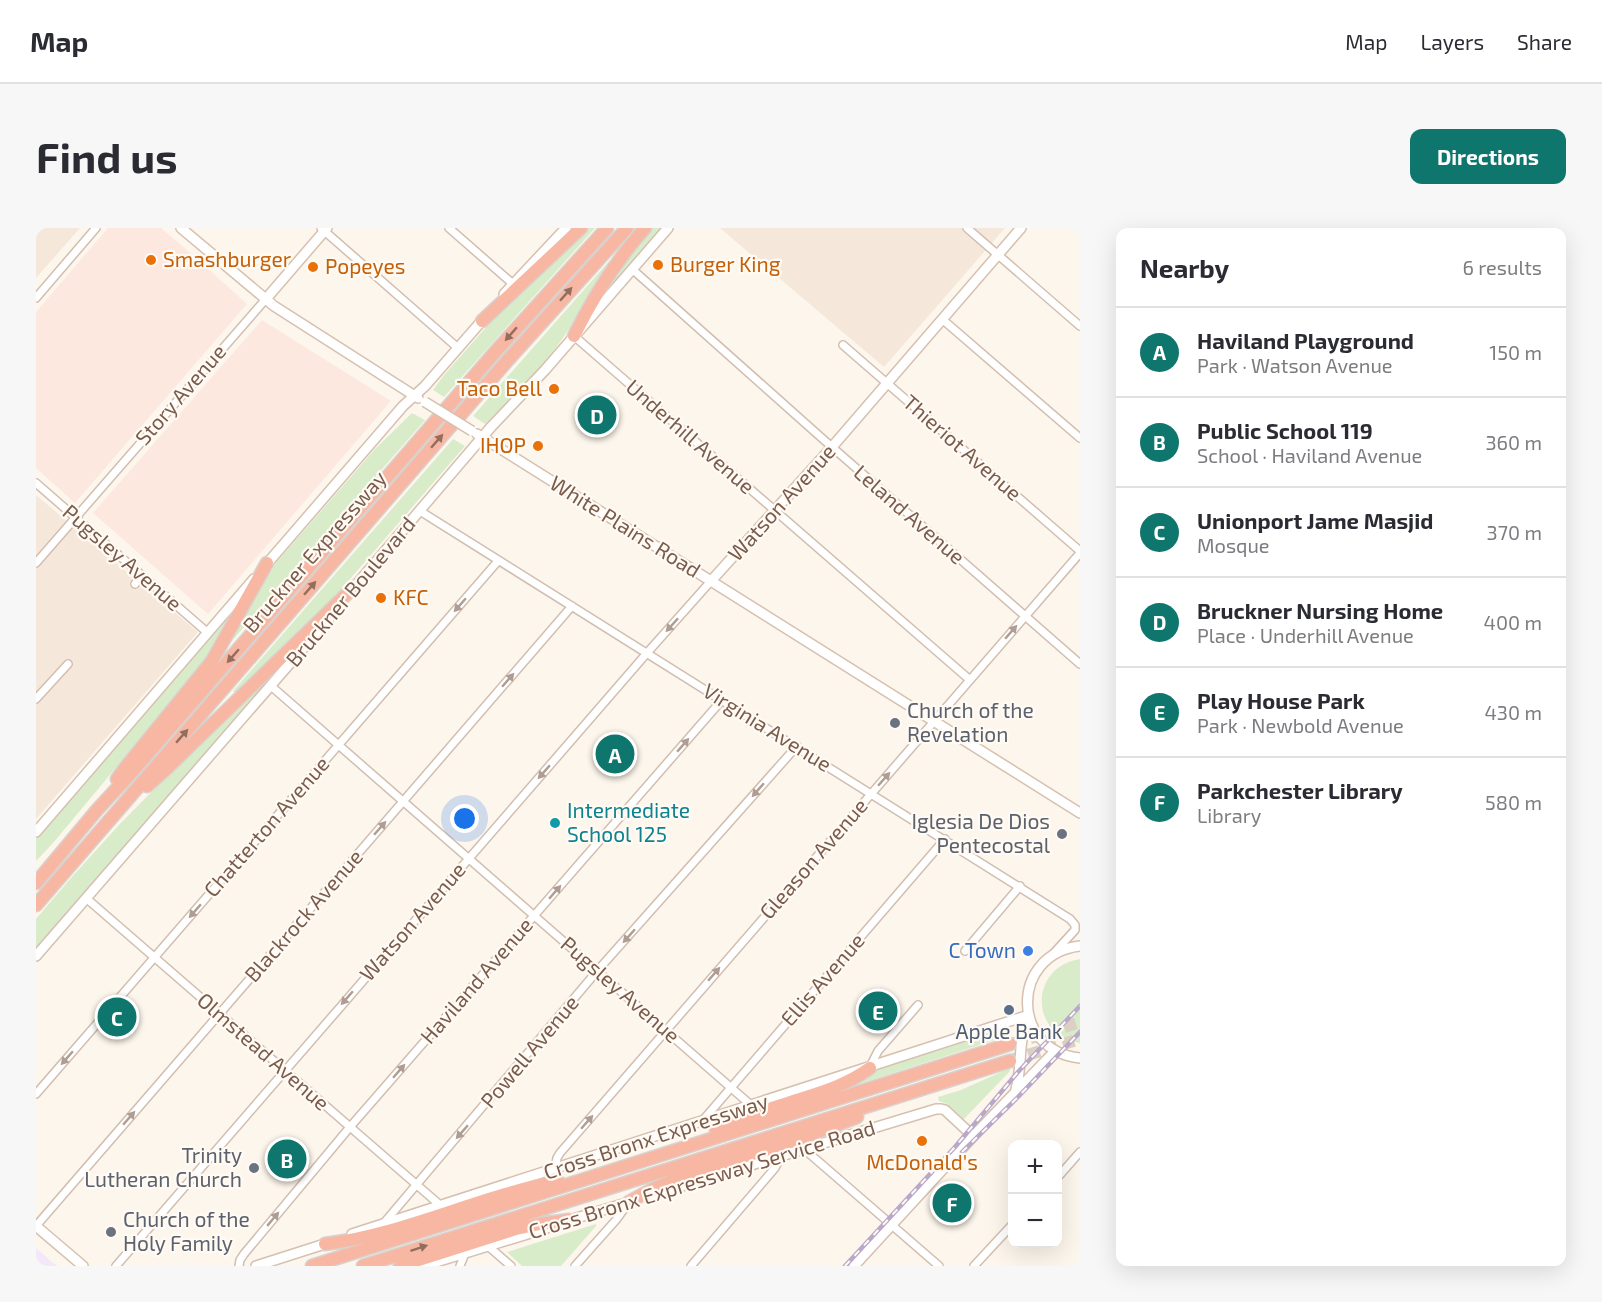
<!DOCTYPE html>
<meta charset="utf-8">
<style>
:root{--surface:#fff;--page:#f7f7f7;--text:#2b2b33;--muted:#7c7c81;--line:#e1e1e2;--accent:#0f766e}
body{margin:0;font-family:"Exo 2",sans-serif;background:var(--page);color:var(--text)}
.controls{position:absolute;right:18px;bottom:18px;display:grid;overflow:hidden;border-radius:12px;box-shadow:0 6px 24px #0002}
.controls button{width:54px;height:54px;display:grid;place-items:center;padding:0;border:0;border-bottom:2px solid var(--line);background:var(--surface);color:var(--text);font:30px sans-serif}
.you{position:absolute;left:429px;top:591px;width:21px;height:21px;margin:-15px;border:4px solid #fff;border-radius:50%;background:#1a73e8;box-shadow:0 0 0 9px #1a73e833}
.badge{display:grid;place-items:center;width:39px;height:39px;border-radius:50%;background:var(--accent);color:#fff;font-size:20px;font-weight:700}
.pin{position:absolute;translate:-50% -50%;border:3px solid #fff;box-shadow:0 2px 6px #0006}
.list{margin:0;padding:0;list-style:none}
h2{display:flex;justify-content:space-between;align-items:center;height:78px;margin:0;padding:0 24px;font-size:26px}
h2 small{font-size:20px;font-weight:400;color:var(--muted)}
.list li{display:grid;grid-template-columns:39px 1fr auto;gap:18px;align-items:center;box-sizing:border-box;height:90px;padding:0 24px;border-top:2px solid var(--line)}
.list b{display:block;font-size:22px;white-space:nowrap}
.list p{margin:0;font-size:20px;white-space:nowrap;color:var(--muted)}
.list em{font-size:20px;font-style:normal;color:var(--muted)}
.map{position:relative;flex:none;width:1044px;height:1038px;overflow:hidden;border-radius:12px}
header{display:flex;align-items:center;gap:36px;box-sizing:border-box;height:84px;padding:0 30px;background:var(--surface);border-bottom:2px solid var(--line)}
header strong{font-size:28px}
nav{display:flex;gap:33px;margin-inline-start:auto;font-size:21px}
.intro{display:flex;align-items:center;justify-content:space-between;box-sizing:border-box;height:144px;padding:0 36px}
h1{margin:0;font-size:42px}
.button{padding:15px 27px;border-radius:12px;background:var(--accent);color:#fff;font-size:21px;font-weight:700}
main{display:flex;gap:36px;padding:0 36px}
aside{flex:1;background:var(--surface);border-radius:12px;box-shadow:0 6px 24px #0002}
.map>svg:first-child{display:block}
.residential{fill:#f5e8da}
.commercial{fill:#fde8e0}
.education{fill:#f3e8fa}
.green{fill:#d8ecc9}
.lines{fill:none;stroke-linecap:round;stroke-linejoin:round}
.highway-tunnel{stroke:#dcd0c4;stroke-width:12;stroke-dasharray:12 6;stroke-linecap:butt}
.street-casing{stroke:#d1beb0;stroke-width:10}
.secondary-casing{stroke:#d6c0b0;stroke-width:12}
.highway-casing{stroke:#dad1cd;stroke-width:15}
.street{stroke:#fff;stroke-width:7}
.secondary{stroke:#fff;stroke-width:9}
.highway{stroke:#f7b7a3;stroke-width:12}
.rail-casing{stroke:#b9a8c9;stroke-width:4.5}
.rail{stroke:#fffaf3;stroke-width:2;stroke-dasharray:7;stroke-linecap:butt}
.secondary-bridge-casing{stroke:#d6c0b0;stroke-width:12;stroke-linecap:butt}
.secondary-bridge{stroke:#fff;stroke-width:9}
.oneway{fill:#936e5e}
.oneway2{fill:#af9d94}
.food-dot{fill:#e8710a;stroke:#fffaf3;stroke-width:2}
.worship-dot{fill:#6b7280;stroke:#fffaf3;stroke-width:2}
.culture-dot{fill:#0f9aa8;stroke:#fffaf3;stroke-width:2}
.shop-dot{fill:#3f7fe0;stroke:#fffaf3;stroke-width:2}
.service-dot{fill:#5c6f8a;stroke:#fffaf3;stroke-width:2}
.labels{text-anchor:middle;stroke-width:4.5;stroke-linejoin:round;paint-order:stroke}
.food-label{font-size:21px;fill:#c56008;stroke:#fffaf3;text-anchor:start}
.street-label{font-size:21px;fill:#7a5c4d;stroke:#fffaf3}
.worship-label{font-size:21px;fill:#5b616d;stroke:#fffaf3;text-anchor:start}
.culture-label{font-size:21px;fill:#0d838f;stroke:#fffaf3;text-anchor:start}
.shop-label{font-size:21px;fill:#366cbe;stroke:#fffaf3;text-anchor:end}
.service-label{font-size:21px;fill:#4e5e75;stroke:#fffaf3}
</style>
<header>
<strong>Map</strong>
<nav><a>Map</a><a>Layers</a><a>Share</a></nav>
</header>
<div class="intro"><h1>Find us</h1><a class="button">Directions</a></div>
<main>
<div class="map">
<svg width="1044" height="1038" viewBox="0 0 1044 1038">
<rect width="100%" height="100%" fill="#fdf6ec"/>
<!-- residential -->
<path class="residential" d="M0 0H44L0 50Z
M684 0H969L848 139Z
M0 267 162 404 0 591Z"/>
<!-- commercial -->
<path class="commercial" d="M72 0H125L158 28 211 76 39 275 0 240V84Z
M226 92 355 173 172 386 57 285Z"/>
<!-- education -->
<path class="education" d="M0 1020 17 1035 22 1038H0Z"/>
<!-- green -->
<path class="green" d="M553 0H559L408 169 397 162 408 147 482 63Z
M613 0H626L579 55 576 52Z
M574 32 576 34C554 69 532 106 505 139 488 159 468 177 449 196L437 188Z
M376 185 389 192 194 415 192 414 239 336 339 221Z
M417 211 429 218 302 365 200 466 197 463Z
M196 386 195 394 169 433 17 615 0 633V611L170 413Z
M249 434 26 689 0 719V691L34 651 82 598 134 545 226 454Z
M1044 731V815C993 807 993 739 1044 731Z
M834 767 859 788 849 799 825 778Z
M974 799V807L808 861 846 840Z
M974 840V843L928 891 911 876 903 873 902 869 925 862Z
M560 996V998L525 1038H486L471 1024Z"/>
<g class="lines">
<!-- highway-tunnel -->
<path class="highway-tunnel" d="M977 816 1044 794
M975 832 1044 811"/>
<defs>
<path id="street" d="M285 0 422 120
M413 0 477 56
M931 0 1044 98
M596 41 788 212 1044 436
M0 70 60 0
M906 91 1044 210
M538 108 934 452
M807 117 1044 323
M0 255 172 405
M384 283 1034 691 1039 697V702L1017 726
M0 335 229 72
M99 356 106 347
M235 458 716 878
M0 471 32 436
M50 670 404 977
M929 723 984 658
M834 839 842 823 882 777
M0 866 462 333
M668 891 909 611
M768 921 903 1038
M519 941 521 930 524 925 1044 325
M1022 949 1044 924
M348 995 562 742 761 518
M0 998 536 378
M452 1018 475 1038
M80 1038 611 425 675 353
M203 1038 204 1032 208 1026 314 899 686 472
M424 1038 429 1025
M539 1038 580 992 593 974
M655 1038 739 940 741 936 740 929
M938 1038 976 997"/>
<path id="secondary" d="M145 0 238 78 382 170
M468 66 530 0
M229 72 291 0
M441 206 1044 585
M229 338 367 178 389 158 450 88
M675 353 796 219 985 0
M315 363 455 199 509 142 632 0
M0 604 218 351
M1044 718C974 726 974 823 1044 830
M0 728 295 388
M980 861C987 836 981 812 993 789
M613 968 900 881H905L909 882 937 908
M527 994 597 973
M0 998 47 1038
M316 1006 993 787
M220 1038 295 1014
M387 1038 511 1000
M818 1038 943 902 1019 823"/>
<path id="highway" d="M446 93 545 0
M538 108C557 70 580 32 609 0
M81 551 89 540 176 433 231 335
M111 558 129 542 318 359
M0 655 61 582 96 544 460 123 571 0
M0 677 471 133 591 0
M680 902C702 894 723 884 745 877 778 866 806 860 834 840
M593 974C637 948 682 937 730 922 761 912 791 901 821 889
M289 1016C369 1006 443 968 522 953
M276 1038 974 816
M327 1038 974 833
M364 1038 480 1001 504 996 533 992"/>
</defs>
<!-- street casing -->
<use href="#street" class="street-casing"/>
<!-- secondary casing -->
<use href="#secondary" class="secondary-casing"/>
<!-- highway casing -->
<use href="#highway" class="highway-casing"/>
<!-- street -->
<use href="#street" class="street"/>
<!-- secondary -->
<use href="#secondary" class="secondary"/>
<!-- highway -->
<use href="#highway" class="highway"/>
<defs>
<path id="rail" d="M926 924 982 869 1044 804
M809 1038 919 919 982 844 1044 778"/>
</defs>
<!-- rail casing -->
<use href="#rail" class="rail-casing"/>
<!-- rail -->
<use href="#rail" class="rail"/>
<defs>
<path id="secondary-bridge" d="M389 174 436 203"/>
</defs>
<!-- secondary-bridge casing -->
<use href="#secondary-bridge" class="secondary-bridge-casing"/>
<!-- secondary-bridge -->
<use href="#secondary-bridge" class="secondary-bridge"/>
</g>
<!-- one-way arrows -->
<defs><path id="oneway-solid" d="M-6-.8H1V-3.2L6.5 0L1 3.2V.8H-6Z" transform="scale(1.5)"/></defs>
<g class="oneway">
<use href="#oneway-solid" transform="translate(530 66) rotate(-48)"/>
<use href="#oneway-solid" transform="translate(475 106) rotate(131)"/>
<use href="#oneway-solid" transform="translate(401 213) rotate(-49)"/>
<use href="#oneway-solid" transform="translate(274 360) rotate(-49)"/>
<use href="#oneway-solid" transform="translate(197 428) rotate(131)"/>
<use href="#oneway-solid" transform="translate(146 508) rotate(-49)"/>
<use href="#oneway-solid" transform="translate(383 1020) rotate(-18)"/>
</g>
<g class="oneway2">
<use href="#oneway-solid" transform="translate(424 377) rotate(131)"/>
<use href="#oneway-solid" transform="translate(636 397) rotate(132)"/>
<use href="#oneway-solid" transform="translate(975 404) rotate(-49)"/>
<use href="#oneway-solid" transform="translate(472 452) rotate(-49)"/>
<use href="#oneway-solid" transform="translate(647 517) rotate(-49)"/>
<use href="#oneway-solid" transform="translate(508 544) rotate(131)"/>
<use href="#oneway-solid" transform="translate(848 551) rotate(-49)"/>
<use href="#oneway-solid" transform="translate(722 562) rotate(131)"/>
<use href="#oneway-solid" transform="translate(344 600) rotate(-49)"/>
<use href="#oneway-solid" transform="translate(519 664) rotate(-49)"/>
<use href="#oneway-solid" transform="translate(159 683) rotate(131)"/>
<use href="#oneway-solid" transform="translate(593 708) rotate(131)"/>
<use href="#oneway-solid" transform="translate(678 746) rotate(-49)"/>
<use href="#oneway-solid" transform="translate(311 770) rotate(131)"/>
<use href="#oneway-solid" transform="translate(31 830) rotate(131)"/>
<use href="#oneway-solid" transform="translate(363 843) rotate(-49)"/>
<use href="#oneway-solid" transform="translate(93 890) rotate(-49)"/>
<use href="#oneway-solid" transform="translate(551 894) rotate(-49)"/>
<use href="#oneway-solid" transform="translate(426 904) rotate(131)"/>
<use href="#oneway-solid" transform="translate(237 991) rotate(-50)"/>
</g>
<!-- markers -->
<g class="food-dot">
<circle cx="115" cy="32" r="6"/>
<circle cx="622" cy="37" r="6"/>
<circle cx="277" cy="39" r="6"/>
<circle cx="518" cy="161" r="6"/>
<circle cx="502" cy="218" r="6"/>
<circle cx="345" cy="370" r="6"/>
<circle cx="886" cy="913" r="6"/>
</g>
<g class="worship-dot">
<circle cx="859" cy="495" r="6"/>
<circle cx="1026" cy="606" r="6"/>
<circle cx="218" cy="940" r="6"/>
<circle cx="75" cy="1004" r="6"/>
</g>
<circle class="culture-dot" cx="519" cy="595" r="6"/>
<circle class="shop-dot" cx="992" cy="723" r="6"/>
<circle class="service-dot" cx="973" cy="782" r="6"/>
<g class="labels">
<!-- food labels -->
<g class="food-label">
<text x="127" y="39">Smashburger</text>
<text x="634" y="44">Burger King</text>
<text x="289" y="46">Popeyes</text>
<text x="506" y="168" text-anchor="end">Taco Bell</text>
<text x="490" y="225" text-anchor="end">IHOP</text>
<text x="357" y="377">KFC</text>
<text x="886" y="942" text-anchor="middle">McDonald's</text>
</g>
<!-- street labels -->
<g class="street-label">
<text transform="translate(145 167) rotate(-49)" y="7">Story Avenue</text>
<text transform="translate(654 209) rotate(41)" y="7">Underhill Avenue</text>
<text transform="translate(926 220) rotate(41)" y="7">Thieriot Avenue</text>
<text transform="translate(746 275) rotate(-48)" y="7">Watson Avenue</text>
<text transform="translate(873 287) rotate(41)" y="7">Leland Avenue</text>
<text transform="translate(589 299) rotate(32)" y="7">White Plains Road</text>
<text transform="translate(279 324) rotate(-49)" y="7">Bruckner Expressway</text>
<text transform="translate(86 330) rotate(41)" y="7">Pugsley Avenue</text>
<text transform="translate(315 364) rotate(-50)" y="7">Bruckner Boulevard</text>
<text transform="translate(731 500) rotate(32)" y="7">Virginia Avenue</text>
<text transform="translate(231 599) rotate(-49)" y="7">Chatterton Avenue</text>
<text transform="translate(778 631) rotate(-49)" y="7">Gleason Avenue</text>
<text transform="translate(268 688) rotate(-49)" y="7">Blackrock Avenue</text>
<text transform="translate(377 694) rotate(-49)" y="7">Watson Avenue</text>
<text transform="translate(787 752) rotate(-49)" y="7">Ellis Avenue</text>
<text transform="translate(441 753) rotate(-49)" y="7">Haviland Avenue</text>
<text transform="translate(584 762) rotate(41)" y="7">Pugsley Avenue</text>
<text transform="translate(227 824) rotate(41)" y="7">Olmstead Avenue</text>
<text transform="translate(494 824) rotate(-50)" y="7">Powell Avenue</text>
<text transform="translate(620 909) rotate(-18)" y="7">Cross Bronx Expressway</text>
<text transform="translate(666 952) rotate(-17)" y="7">Cross Bronx Expressway Service Road</text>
</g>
<!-- worship labels -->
<g class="worship-label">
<text x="871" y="490">Church of the<tspan x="871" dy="24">Revelation</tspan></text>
<text x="1014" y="601" text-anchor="end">Iglesia De Dios<tspan x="1014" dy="24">Pentecostal</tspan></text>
<text x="206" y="935" text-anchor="end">Trinity<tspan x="206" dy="24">Lutheran Church</tspan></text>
<text x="87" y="999">Church of the<tspan x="87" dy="24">Holy Family</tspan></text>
</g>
<!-- culture labels -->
<g class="culture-label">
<text x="531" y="590">Intermediate<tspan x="531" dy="24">School 125</tspan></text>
</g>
<!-- shop labels -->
<g class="shop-label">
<text x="980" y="730">C Town</text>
</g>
<!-- service labels -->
<g class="service-label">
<text x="973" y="811">Apple Bank</text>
</g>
</g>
</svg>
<div class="controls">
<button>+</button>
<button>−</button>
</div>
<div class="you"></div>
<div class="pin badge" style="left:579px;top:526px">A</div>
<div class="pin badge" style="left:251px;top:931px">B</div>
<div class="pin badge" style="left:81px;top:789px">C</div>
<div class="pin badge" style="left:561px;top:187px">D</div>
<div class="pin badge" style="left:842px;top:783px">E</div>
<div class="pin badge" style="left:916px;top:975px">F</div>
</div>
<aside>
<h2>Nearby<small>6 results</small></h2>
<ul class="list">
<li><span class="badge">A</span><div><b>Haviland Playground</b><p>Park · Watson Avenue</p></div><em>150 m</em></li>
<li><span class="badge">B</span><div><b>Public School 119</b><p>School · Haviland Avenue</p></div><em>360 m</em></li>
<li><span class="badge">C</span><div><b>Unionport Jame Masjid</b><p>Mosque</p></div><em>370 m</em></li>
<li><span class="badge">D</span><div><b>Bruckner Nursing Home</b><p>Place · Underhill Avenue</p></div><em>400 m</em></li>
<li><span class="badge">E</span><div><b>Play House Park</b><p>Park · Newbold Avenue</p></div><em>430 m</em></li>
<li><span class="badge">F</span><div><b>Parkchester Library</b><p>Library</p></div><em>580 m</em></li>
</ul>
</aside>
</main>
